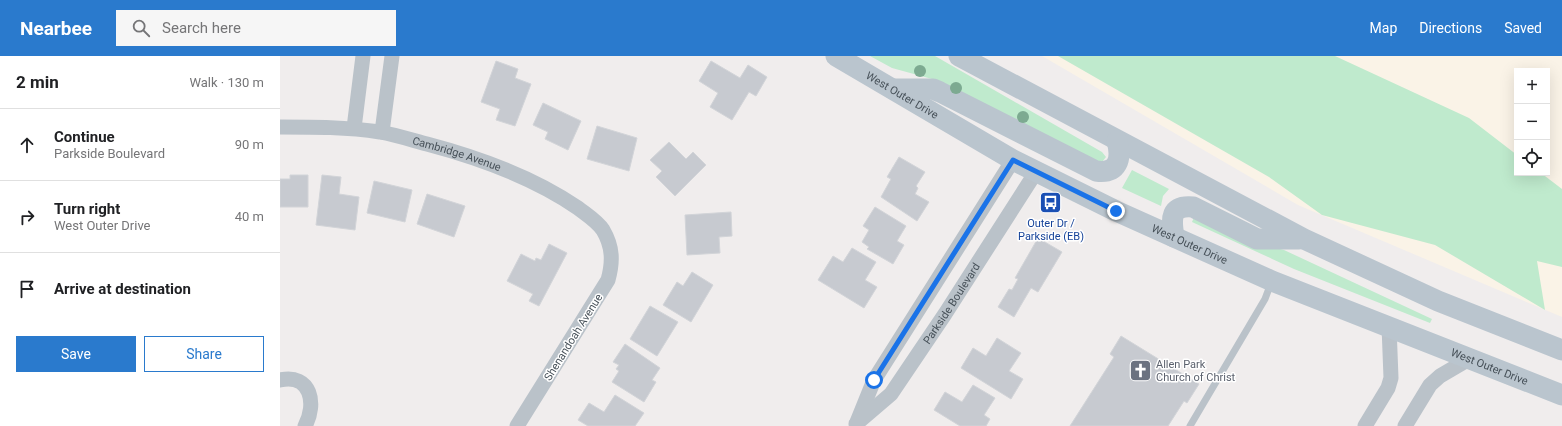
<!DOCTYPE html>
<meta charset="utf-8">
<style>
:root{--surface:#fff;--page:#f6f6f6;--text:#202124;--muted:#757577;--line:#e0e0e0;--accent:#2a7acd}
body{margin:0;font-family:Roboto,sans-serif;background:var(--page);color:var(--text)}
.controls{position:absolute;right:12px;top:12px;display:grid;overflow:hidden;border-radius:0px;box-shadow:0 4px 16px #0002}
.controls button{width:36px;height:36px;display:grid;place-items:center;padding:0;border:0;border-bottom:1px solid var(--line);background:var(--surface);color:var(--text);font:20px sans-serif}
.stop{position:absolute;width:12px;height:12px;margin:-9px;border:3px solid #1a73e8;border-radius:50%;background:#fff}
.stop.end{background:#1a73e8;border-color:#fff;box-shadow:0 1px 4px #0008}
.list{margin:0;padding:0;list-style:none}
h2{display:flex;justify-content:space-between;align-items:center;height:52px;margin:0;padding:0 16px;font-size:17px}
h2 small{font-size:13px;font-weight:400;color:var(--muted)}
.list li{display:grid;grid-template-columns:26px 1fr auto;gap:12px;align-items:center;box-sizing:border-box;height:72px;padding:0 16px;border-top:1px solid var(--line)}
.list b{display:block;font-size:15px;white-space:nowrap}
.list p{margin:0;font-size:13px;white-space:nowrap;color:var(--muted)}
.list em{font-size:13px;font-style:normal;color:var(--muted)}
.actions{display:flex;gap:8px;padding:12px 16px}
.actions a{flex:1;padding:9px 0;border:1px solid var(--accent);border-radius:0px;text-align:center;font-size:14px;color:var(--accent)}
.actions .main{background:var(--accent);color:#fff}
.icon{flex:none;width:22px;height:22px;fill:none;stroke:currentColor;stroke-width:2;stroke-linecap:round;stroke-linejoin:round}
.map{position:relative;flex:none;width:1282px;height:370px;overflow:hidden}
header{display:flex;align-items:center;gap:24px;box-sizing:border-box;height:56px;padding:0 20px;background:var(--accent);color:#fff}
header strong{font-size:19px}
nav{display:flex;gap:22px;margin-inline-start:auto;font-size:14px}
.search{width:280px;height:36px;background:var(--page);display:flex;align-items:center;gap:10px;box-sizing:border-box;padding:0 14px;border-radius:0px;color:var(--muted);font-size:15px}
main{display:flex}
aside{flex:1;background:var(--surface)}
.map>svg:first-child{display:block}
.commercial{fill:#faf3e7;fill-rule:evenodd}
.green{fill:#bfeacd}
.building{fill:#c7cad0;stroke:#d2d4d8}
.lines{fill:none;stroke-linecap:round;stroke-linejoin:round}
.service{stroke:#bac2c9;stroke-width:7}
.minor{stroke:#bac2c9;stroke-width:15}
.secondary{stroke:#bac5ce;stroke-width:21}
.tree{fill:#7daa91}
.route{stroke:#1a73e8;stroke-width:5}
.labels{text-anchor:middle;stroke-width:3;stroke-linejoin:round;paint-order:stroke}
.street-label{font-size:11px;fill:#475159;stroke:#fff}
.transit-label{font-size:11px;fill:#164399;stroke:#fff}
.worship-label{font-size:11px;fill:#5b616d;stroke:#fff;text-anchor:start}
</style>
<header>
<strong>Nearbee</strong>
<div class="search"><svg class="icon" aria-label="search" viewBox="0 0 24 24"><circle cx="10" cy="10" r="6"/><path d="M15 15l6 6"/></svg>Search here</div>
<nav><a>Map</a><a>Directions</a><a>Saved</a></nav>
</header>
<main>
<aside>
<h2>2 min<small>Walk · 130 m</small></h2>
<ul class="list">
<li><svg class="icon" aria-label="ahead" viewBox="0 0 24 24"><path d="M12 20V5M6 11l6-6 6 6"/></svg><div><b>Continue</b><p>Parkside Boulevard</p></div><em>90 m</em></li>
<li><svg class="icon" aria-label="right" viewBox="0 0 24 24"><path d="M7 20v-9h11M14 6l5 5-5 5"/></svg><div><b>Turn right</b><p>West Outer Drive</p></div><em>40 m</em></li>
<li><svg class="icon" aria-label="arrive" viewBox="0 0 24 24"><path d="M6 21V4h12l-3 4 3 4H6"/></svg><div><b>Arrive at destination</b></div></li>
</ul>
<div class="actions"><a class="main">Save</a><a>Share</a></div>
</aside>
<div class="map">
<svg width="1282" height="370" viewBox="0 0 1282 370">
<rect width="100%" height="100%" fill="#f0eded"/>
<!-- commercial -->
<path class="commercial" d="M762 0H1282V261L1018 149ZM1237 15H1267V117H1237Z"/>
<!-- green -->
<path class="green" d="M590 0H655L822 96 826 101 822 106 816 108 652 23 612 12Z
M778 0H1055L1189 62 1237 99V117H1261L1282 133V211L1257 205 1265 254 1155 189 1042 159 989 121Z
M852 114 889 133 883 140 881 150 842 132Z
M915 159 959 183 1004 194 1152 263 1150 267 1014 213 912 166Z"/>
<!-- building -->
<path class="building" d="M216 5 238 13 235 22 251 28 235 70 216 64 220 53 201 46Z
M431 5 460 22 468 9 487 21 476 40 469 36 452 64 430 51 438 37 419 25Z
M263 47 301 65 288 94 265 83 268 76 253 69Z
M317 70 357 82 349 115 307 103Z
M389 86 406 103 413 96 426 109 395 140 376 121 382 115 370 104Z
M619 101 645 116 636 130 638 132 635 138 649 146 637 165 601 141 611 123 607 121Z
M10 119H28V151H0V123H10Z
M42 119 61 121 59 138 79 141 75 174 36 169Z
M94 125 132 134 125 166 87 157Z
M147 138 185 150 174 181 137 168Z
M595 151 626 170 617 185 624 189 613 208 587 193 589 191 582 186 589 174 583 170Z
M451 156 452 180 439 181 440 197 407 199 405 159Z
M758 182 782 196 758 236 751 232 734 261 718 251 729 233 732 234 738 223 735 222Z
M269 188 287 197 259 250 249 245 253 238 227 225 241 198 255 205 256 202 261 204Z
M572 192 596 206 585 224 597 231 584 252 538 224 553 200 563 206Z
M412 216 433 229 411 266 383 249 397 226 403 230Z
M370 250 398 266 377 300 350 283Z
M841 280 919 328 907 347 904 345 888 370H790L834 301 830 298Z
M717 282 741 297 729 315 743 323 731 343 681 312 693 292 706 300Z
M345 288 380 312 372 324 376 326 364 346 332 326 339 315 336 313 339 309 333 306Z
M693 329 715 342 704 359 710 363 706 370H680L654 354 665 336 682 346Z
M335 339 364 357 355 370H308L298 364 309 347 324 356Z"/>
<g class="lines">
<!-- service -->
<path class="service" d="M910 370 985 243 991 227"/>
<!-- minor -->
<g class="minor">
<path id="s1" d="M0 71C34 71 67 71 100 76 116 79 132 84 147 88 200 102 253 121 298 152 307 159 317 165 323 174 333 191 333 206 328 224L237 370"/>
<path d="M74 72 83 0"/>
<path d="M102 76 112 0"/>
<path d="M0 324C31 317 37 348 25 370"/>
<path d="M577 366 594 324 733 104"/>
<path id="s2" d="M576 368 611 338 665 258 756 116"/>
<path d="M1085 370 1108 332 1111 322 1109 270"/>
<path d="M1125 370 1150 329 1160 320 1189 303"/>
</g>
<!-- secondary -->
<g class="secondary">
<path id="s3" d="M556 0 733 104 836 155 992 225 1282 339"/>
<path d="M679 0 1024 183 1158 245 1282 294"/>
<path d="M613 33H653L660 36 816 115C838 118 842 103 837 85"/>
<path d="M894 181C891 162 890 149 913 151L977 183H1019"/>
</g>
</g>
<!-- trees -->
<g class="tree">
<circle cx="640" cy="15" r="6"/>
<circle cx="676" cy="32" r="6"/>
<circle cx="743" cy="61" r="6"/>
</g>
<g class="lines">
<!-- route -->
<path class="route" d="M594 324 733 104 836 155"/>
</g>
<!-- icons -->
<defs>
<symbol id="bus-square" viewBox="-11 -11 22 22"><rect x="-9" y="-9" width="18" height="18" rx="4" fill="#1a4fb4" stroke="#fff"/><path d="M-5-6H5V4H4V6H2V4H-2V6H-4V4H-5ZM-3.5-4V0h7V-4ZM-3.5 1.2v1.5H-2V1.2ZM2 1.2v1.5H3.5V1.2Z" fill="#fff"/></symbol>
<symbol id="church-square" viewBox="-11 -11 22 22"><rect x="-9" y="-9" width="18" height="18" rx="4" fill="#6b7280" stroke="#fff"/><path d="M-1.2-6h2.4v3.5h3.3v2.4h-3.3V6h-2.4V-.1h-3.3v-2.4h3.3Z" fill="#fff"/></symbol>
</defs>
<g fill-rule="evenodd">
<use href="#bus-square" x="758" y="134" width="25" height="25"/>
<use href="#church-square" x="848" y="302" width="25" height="25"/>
</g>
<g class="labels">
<!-- street labels -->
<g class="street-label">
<text dy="4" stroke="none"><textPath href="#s3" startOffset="77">West Outer Drive</textPath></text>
<text dy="4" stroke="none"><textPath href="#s1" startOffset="180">Cambridge Avenue</textPath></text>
<text dy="4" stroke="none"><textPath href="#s3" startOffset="401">West Outer Drive</textPath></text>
<text dy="4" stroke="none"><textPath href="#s2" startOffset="155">Parkside Boulevard</textPath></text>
<text transform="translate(293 281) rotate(-58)" y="4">Shenandoah Avenue</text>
<text dy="4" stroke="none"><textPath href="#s3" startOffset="725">West Outer Drive</textPath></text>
</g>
<!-- transit labels -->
<g class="transit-label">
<text x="771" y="171">Outer Dr /<tspan x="771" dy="13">Parkside (EB)</tspan></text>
</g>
<!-- worship labels -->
<g class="worship-label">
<text x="876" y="312">Allen Park<tspan x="876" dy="13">Church of Christ</tspan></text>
</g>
</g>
</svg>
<div class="controls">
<button>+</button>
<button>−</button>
<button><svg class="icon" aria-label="locate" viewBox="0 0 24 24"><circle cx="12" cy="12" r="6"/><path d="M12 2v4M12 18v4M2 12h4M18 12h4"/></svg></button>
</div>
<div class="stop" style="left:594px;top:324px"></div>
<div class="stop end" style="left:836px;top:155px"></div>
</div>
</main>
